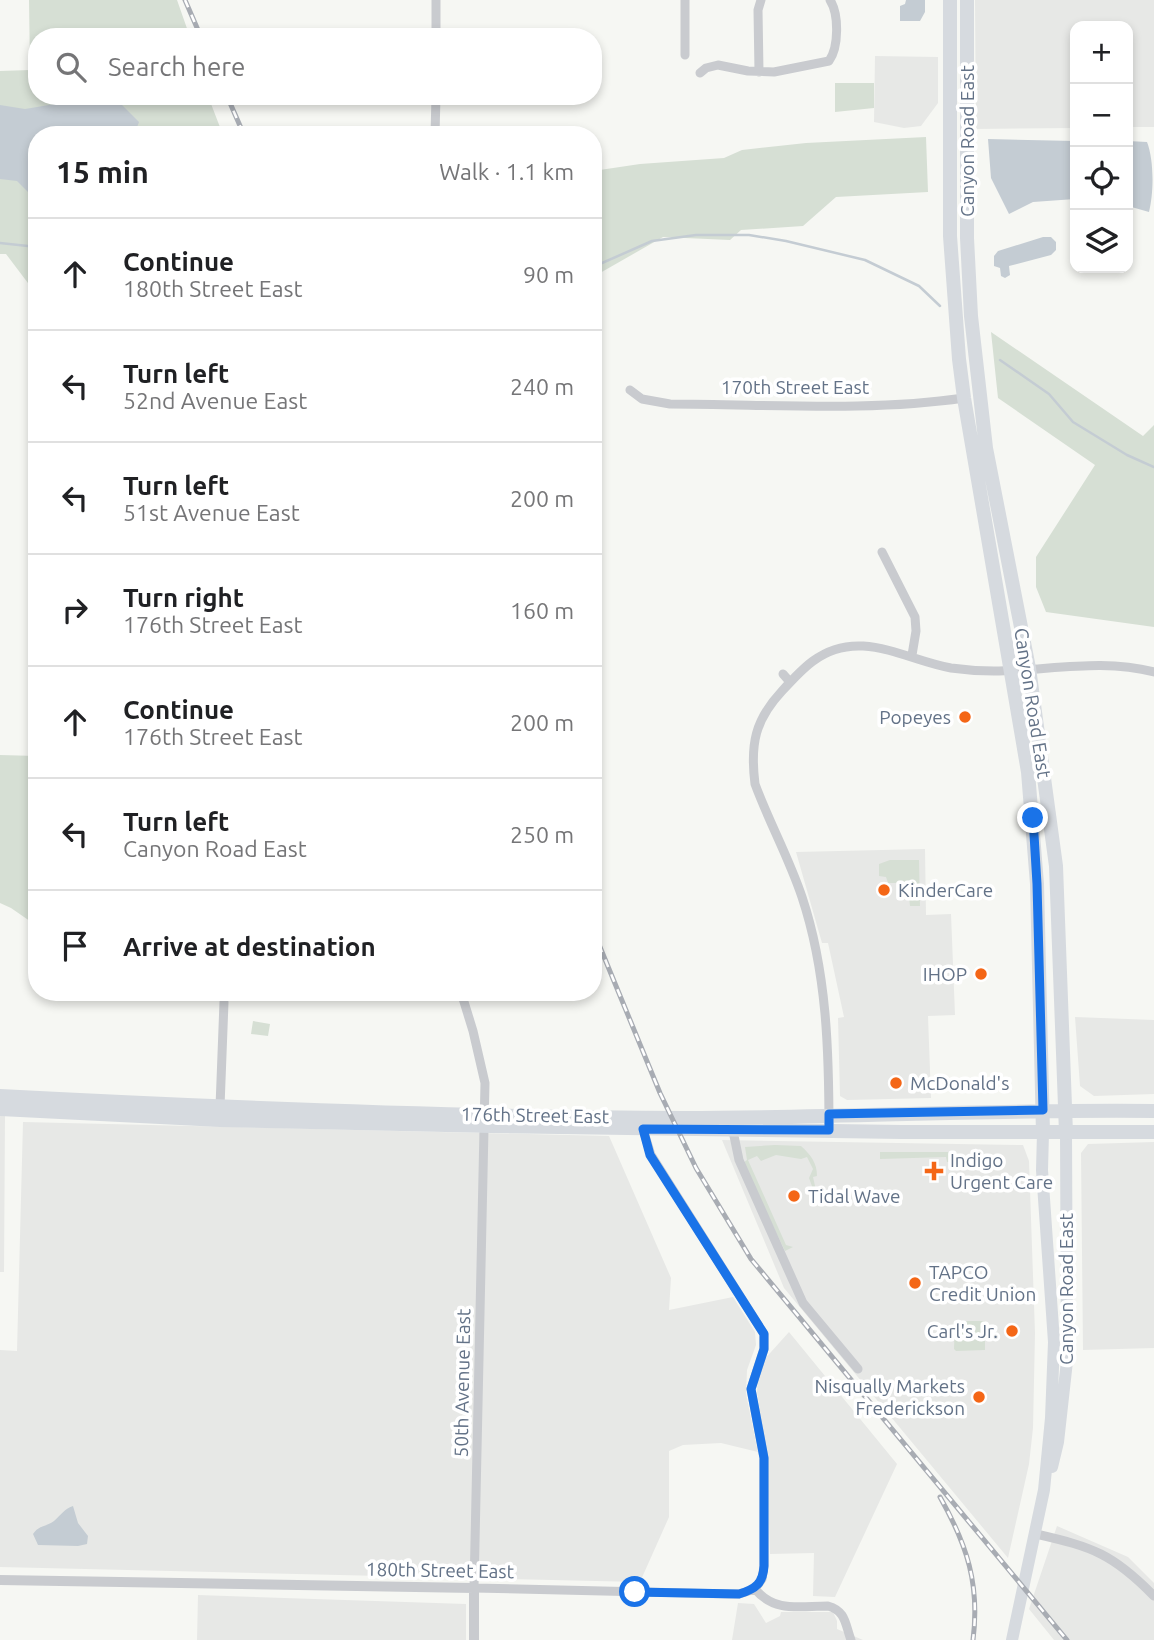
<!DOCTYPE html>
<meta charset="utf-8">
<style>
:root{--surface:#fff;--page:#f6f6f6;--text:#202124;--muted:#757577;--line:#e0e0e0}
body{margin:0;font-family:Ubuntu,sans-serif;background:var(--page);color:var(--text)}
.controls{position:absolute;right:21px;top:21px;display:grid;overflow:hidden;border-radius:14px;box-shadow:0 4px 10px #0003}
.controls button{width:63px;height:63px;display:grid;place-items:center;padding:0;border:0;border-bottom:2px solid var(--line);background:var(--surface);color:var(--text);font:35px sans-serif}
.stop{position:absolute;width:21px;height:21px;margin:-16px;border:5px solid #1a73e8;border-radius:50%;background:#fff}
.stop.end{background:#1a73e8;border-color:#fff;box-shadow:0 2px 7px #0008}
.list{margin:0;padding:0;list-style:none}
h2{display:flex;justify-content:space-between;align-items:center;height:91px;margin:0;padding:0 28px;font-size:30px}
h2 small{font-size:23px;font-weight:400;color:var(--muted)}
.list li{display:grid;grid-template-columns:46px 1fr auto;gap:21px;align-items:center;box-sizing:border-box;height:112px;padding:0 28px;border-top:2px solid var(--line)}
.list b{display:block;font-size:26px;white-space:nowrap}
.list p{margin:0;font-size:23px;white-space:nowrap;color:var(--muted)}
.list em{font-size:23px;font-style:normal;color:var(--muted)}
.icon{flex:none;width:38px;height:38px;fill:none;stroke:currentColor;stroke-width:2;stroke-linecap:round;stroke-linejoin:round}
.map{position:relative;flex:none;width:1154px;height:1640px;overflow:hidden}
.search{position:absolute;background:var(--surface);box-shadow:0 4px 10px #0003;left:28px;top:28px;width:574px;height:77px;display:flex;align-items:center;gap:18px;box-sizing:border-box;padding:0 24px;border-radius:28px;color:var(--muted);font-size:26px}
.panel{position:absolute;background:var(--surface);box-shadow:0 4px 10px #0003;left:28px;top:126px;width:574px;height:875px;border-radius:28px}
.map>svg:first-child{display:block}
.built{fill:#e7e8e6}
.green{fill:#d6dfd4}
.water{fill:#c4ccd3}
.lines{fill:none;stroke-linecap:round;stroke-linejoin:round}
.stream{stroke:#c4ccd3;stroke-width:2.5}
.minor{stroke:#c9cbcf;stroke-width:9}
.tertiary{stroke:#c9cbcf;stroke-width:10}
.secondary{stroke:#d6dadf;stroke-width:12}
.primary{stroke:#d6dadf;stroke-width:14}
.rail-casing{stroke:#a8acb3;stroke-width:5}
.rail{stroke:#fff;stroke-width:2.5;stroke-dasharray:8;stroke-linecap:butt}
.route{stroke:#1a73e8;stroke-width:9}
.poi-dot{fill:#f46616;stroke:#fff;stroke-width:2.5}
.labels{text-anchor:middle;stroke-width:7;stroke-linejoin:round;paint-order:stroke}
.street-label{font-size:19px;fill:#637287;stroke:#fff}
.poi-label{font-size:19px;fill:#637287;stroke:#fff;text-anchor:start}
</style>
<div class="map">
<svg width="1154" height="1640" viewBox="0 0 1154 1640">
<rect width="100%" height="100%" fill="#f6f7f3"/>
<!-- built -->
<path class="built" d="M975 0H1154V127H1128V26H1075V128L976 129Z
M875 56 938 57V103L921 126 904 128 874 122Z
M925 849 926 915 951 914 955 1015 928 1016 931 1098 847 1100 840 1096 838 1018 844 1017 828 943H822L796 852Z
M1075 1017 1154 1020V1094L1094 1096 1080 1086Z
M0 1116H5L4 1272H0Z
M23 1122 609 1136 671 1278 669 1310 733 1297 755 1332 756 1345 747 1370 746 1394 758 1452 721 1443 683 1445 669 1451V1517L640 1582 0 1567V1350L17 1351Z
M722 1140 1023 1145 1029 1161 1035 1333 1033 1428 1029 1464 1008 1558 784 1288Z
M1154 1142V1348L1083 1350 1081 1153 1088 1144Z
M789 1332 897 1464 835 1597 813 1596 814 1553 770 1554 767 1459 757 1392 758 1375 761 1363Z
M1057 1526 1128 1557 1154 1583V1640H1054L1029 1609Z
M198 1595 466 1604V1640H197Z
M738 1603 754 1604 766 1623 780 1616 781 1612H833L837 1621V1629L863 1640H732Z"/>
<!-- green -->
<path class="green" d="M29 0H177L190 37H37V96H208L223 135H37V295L6 254H0V71L30 70Z
M835 83H874V108L835 112Z
M926 137 928 192 836 197 803 226 741 230 730 240 663 237 593 277V171L640 164 724 158 742 150 806 143Z
M991 332 1143 436 1154 425V627L1046 612 1036 587V557L1095 465 998 398Z
M0 755 37 756V926L11 908 0 903Z
M890 860H919L920 906H910L909 897 915 896 914 883H888L886 877 879 876V864Z
M253 1021 270 1024 268 1036 251 1034Z
M775 1145 801 1146C811 1155 817 1163 817 1176L813 1177 820 1208 809 1178 813 1169 807 1157 801 1159 776 1155 761 1161 757 1156 748 1160 786 1245 793 1247 785 1251 743 1163 747 1160 745 1147Z
M880 1152H950L949 1162H947L946 1157 880 1159Z
M955 1321H985V1350L956 1351 954 1349Z"/>
<!-- water -->
<path class="water" d="M906 0H925V12L920 21H900V6L905 4Z
M73 101 121 104 139 122 134 135H37V201L17 181 0 179V105L25 109Z
M988 139 1075 141V199L1033 202 1009 214 991 178Z
M1128 141 1147 142C1154 160 1154 192 1149 212L1128 206Z
M1043 237H1051L1056 242V250L1051 255 1009 266 1010 275 1005 278 1001 276 1000 268 994 266V256L998 251Z
M73 1506 78 1523 88 1536 87 1544 78 1546 38 1545 33 1534C39 1525 46 1527 54 1521 61 1515 64 1509 73 1506Z"/>
<g class="lines">
<!-- stream -->
<path class="stream" d="M0 243 37 247
M593 267 652 241 696 235H749L786 241 865 260 919 286 940 306
M1000 360 1049 394 1073 422 1127 455 1154 467"/>
<!-- minor -->
<path class="minor" d="M436 0V37
M685 55V0
M759 72 758 10 761 0
M700 73 706 68 718 65 748 71 774 72 829 61C839 47 839 14 830 0
M435 135 436 96
M630 390 642 399 670 404C768 404 868 412 964 398
M882 552 915 617 916 631 912 655
M783 674 790 682
M461 992 473 1031 485 1083 474 1588 729 1594H739L755 1589
M220 1107 224 1002
M643 1129 651 1155 764 1334V1349L751 1389 764 1458V1566L762 1579 755 1589
M829 1130C829 1052 827 972 802 897 789 858 769 822 755 784 750 744 755 720 782 691 792 680 802 669 813 661 859 627 905 660 951 668 965 670 980 671 994 671 1047 671 1102 658 1154 672
M733 1131 739 1160 803 1303 858 1369
M1036 1534C1093 1547 1113 1554 1154 1596
M755 1589C775 1613 799 1606 828 1606 846 1611 845 1624 851 1640"/>
<!-- tertiary -->
<path class="tertiary" d="M0 1580 474 1588V1640"/>
<!-- secondary -->
<path class="secondary" d="M1052 1467 1058 1442 1067 1361 1066 1133
M1012 1640 1044 1490 1051 1418 1054 1342 1042 1170 1043 1133"/>
<!-- primary -->
<path class="primary" d="M950 0V236L959 359 964 398 1028 772 1037 884 1043 1133
M967 0V238L971 316 986 448 1029 668 1056 866 1066 1133
M0 1096C228 1108 456 1117 684 1118 841 1118 997 1109 1154 1111
M0 1109 220 1120 491 1126 902 1132H1154"/>
<defs>
<path id="rail" d="M185 0 201 37
M227 96 244 135
M593 930 660 1093 696 1168 751 1259 1067 1640
M940 1497C967 1545 980 1584 973 1640"/>
</defs>
<!-- rail casing -->
<use href="#rail" class="rail-casing"/>
<!-- rail -->
<use href="#rail" class="rail"/>
</g>
<g class="lines">
<!-- route -->
<path class="route" d="M635 1592 739 1594C756 1589 763 1583 764 1566V1458L751 1389 764 1349V1334L650 1155 643 1129 829 1130V1114L1043 1110 1037 884 1033 818"/>
</g>
<!-- markers -->
<g class="poi-dot">
<circle cx="965" cy="717" r="7"/>
<circle cx="884" cy="890" r="7"/>
<circle cx="981" cy="974" r="7"/>
<circle cx="896" cy="1083" r="7"/>
<path d="M930.5 1160.5h7v7h7v7h-7v7h-7v-7h-7v-7h7z"/>
<circle cx="794" cy="1196" r="7"/>
<circle cx="915" cy="1283" r="7"/>
<circle cx="1012" cy="1331" r="7"/>
<circle cx="979" cy="1397" r="7"/>
</g>
<g class="labels">
<!-- street labels -->
<g class="street-label">
<text transform="translate(967 141) rotate(-90)" y="7">Canyon Road East</text>
<text x="795" y="394">170th Street East</text>
<text transform="translate(1033 703) rotate(81)" y="7">Canyon Road East</text>
<text transform="translate(535 1115) rotate(1)" y="7">176th Street East</text>
<text transform="translate(1066 1289) rotate(-90)" y="7">Canyon Road East</text>
<text transform="translate(462 1383) rotate(-89)" y="7">50th Avenue East</text>
<text transform="translate(440 1570) rotate(1)" y="7">180th Street East</text>
</g>
<!-- poi labels -->
<g class="poi-label">
<text x="951" y="724" text-anchor="end">Popeyes</text>
<text x="898" y="897">KinderCare</text>
<text x="967" y="981" text-anchor="end">IHOP</text>
<text x="910" y="1090">McDonald's</text>
<text x="950" y="1167">Indigo<tspan x="950" dy="22">Urgent Care</tspan></text>
<text x="808" y="1203">Tidal Wave</text>
<text x="929" y="1279">TAPCO<tspan x="929" dy="22">Credit Union</tspan></text>
<text x="998" y="1338" text-anchor="end">Carl's Jr.</text>
<text x="965" y="1393" text-anchor="end">Nisqually Markets<tspan x="965" dy="22">Frederickson</tspan></text>
</g>
</g>
</svg>
<div class="controls">
<button>+</button>
<button>−</button>
<button><svg class="icon" aria-label="locate" viewBox="0 0 24 24"><circle cx="12" cy="12" r="6"/><path d="M12 2v4M12 18v4M2 12h4M18 12h4"/></svg></button>
<button><svg class="icon" aria-label="layers" viewBox="0 0 24 24"><path d="M12 4l9 5-9 5-9-5zM3 14l9 5 9-5"/></svg></button>
</div>
<div class="stop" style="left:635px;top:1592px"></div>
<div class="stop end" style="left:1033px;top:818px"></div>
<div class="search"><svg class="icon" aria-label="search" viewBox="0 0 24 24"><circle cx="10" cy="10" r="6"/><path d="M15 15l6 6"/></svg>Search here</div>
<section class="panel">
<h2>15 min<small>Walk · 1.1 km</small></h2>
<ul class="list">
<li><svg class="icon" aria-label="ahead" viewBox="0 0 24 24"><path d="M12 20V5M6 11l6-6 6 6"/></svg><div><b>Continue</b><p>180th Street East</p></div><em>90 m</em></li>
<li><svg class="icon" aria-label="left" viewBox="0 0 24 24"><path d="M17 20v-9H6M10 6l-5 5 5 5"/></svg><div><b>Turn left</b><p>52nd Avenue East</p></div><em>240 m</em></li>
<li><svg class="icon" aria-label="left" viewBox="0 0 24 24"><path d="M17 20v-9H6M10 6l-5 5 5 5"/></svg><div><b>Turn left</b><p>51st Avenue East</p></div><em>200 m</em></li>
<li><svg class="icon" aria-label="right" viewBox="0 0 24 24"><path d="M7 20v-9h11M14 6l5 5-5 5"/></svg><div><b>Turn right</b><p>176th Street East</p></div><em>160 m</em></li>
<li><svg class="icon" aria-label="ahead" viewBox="0 0 24 24"><path d="M12 20V5M6 11l6-6 6 6"/></svg><div><b>Continue</b><p>176th Street East</p></div><em>200 m</em></li>
<li><svg class="icon" aria-label="left" viewBox="0 0 24 24"><path d="M17 20v-9H6M10 6l-5 5 5 5"/></svg><div><b>Turn left</b><p>Canyon Road East</p></div><em>250 m</em></li>
<li><svg class="icon" aria-label="arrive" viewBox="0 0 24 24"><path d="M6 21V4h12l-3 4 3 4H6"/></svg><div><b>Arrive at destination</b></div></li>
</ul>
</section>
</div>
